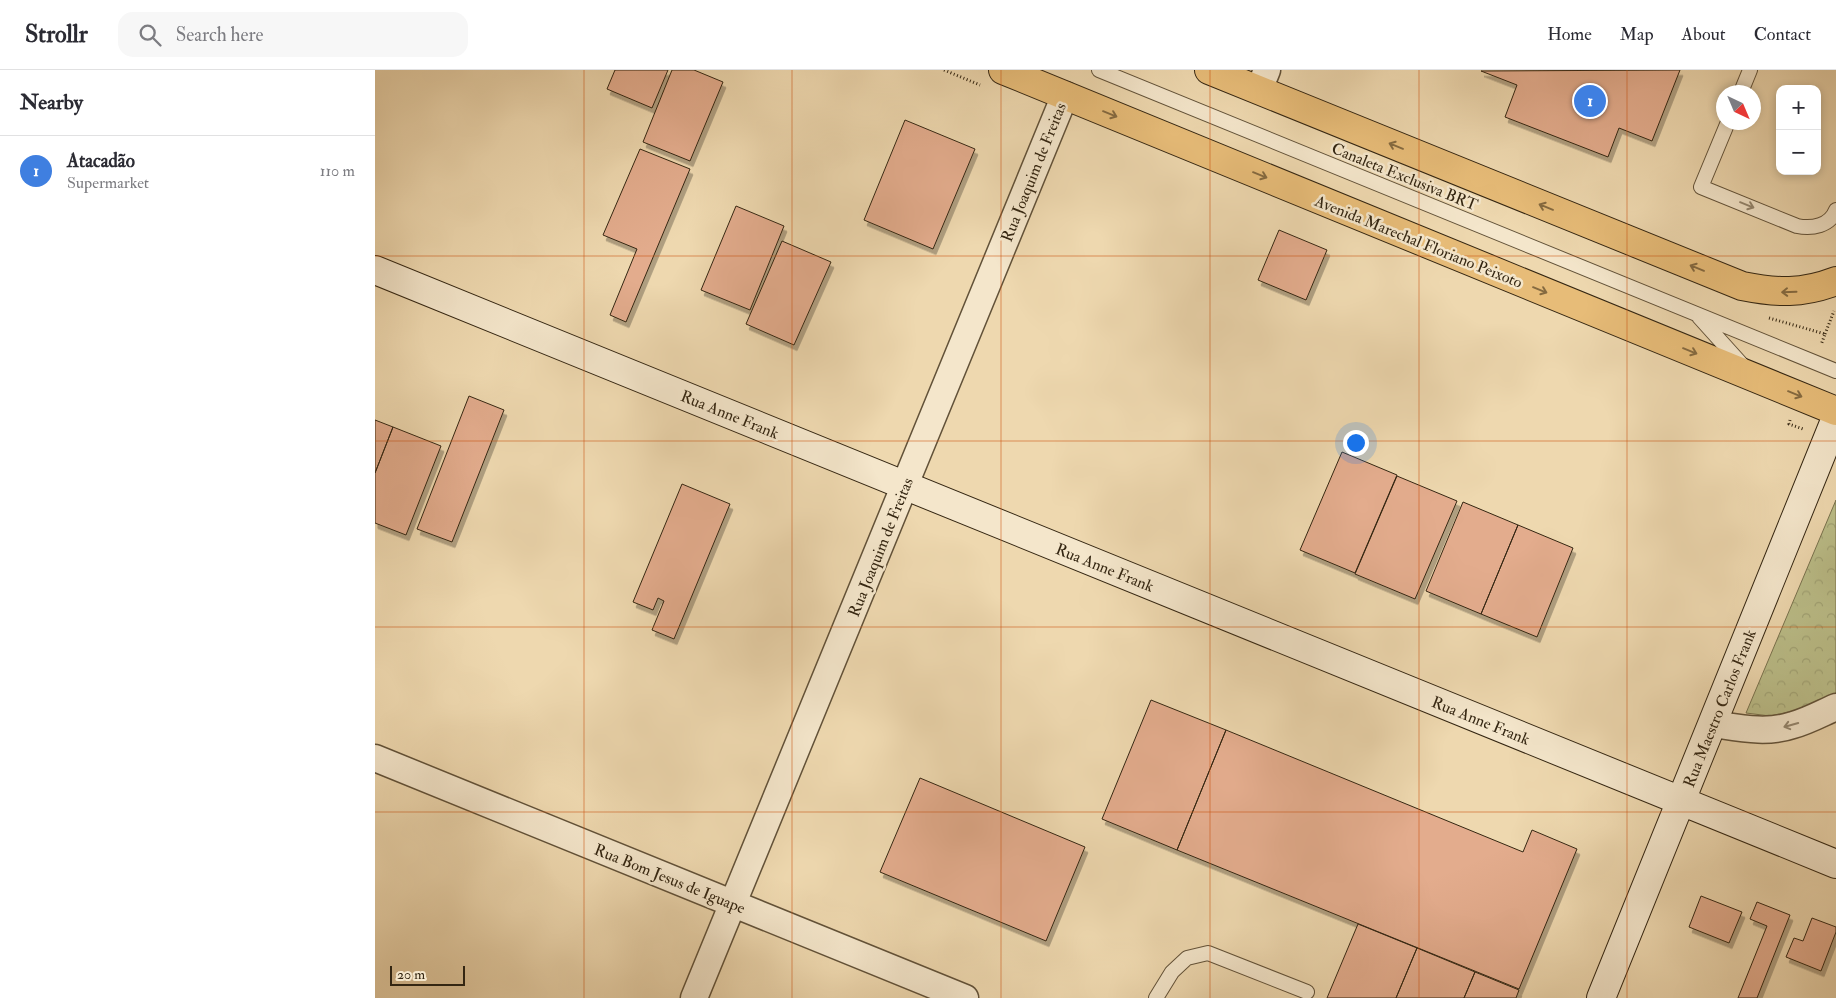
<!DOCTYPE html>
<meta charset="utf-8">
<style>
:root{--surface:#fff;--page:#f7f7f7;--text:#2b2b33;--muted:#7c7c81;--line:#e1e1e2;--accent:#8f2418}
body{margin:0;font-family:"IM FELL Double Pica",serif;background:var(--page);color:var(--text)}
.controls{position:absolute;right:15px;top:15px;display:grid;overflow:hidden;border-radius:10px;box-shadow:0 2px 8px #0003}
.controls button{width:45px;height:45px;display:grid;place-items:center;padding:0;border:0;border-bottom:1px solid var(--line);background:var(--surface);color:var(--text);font:25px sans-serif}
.compass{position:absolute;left:1341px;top:15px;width:45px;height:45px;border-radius:50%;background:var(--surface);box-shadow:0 2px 8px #0003;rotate:136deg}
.scale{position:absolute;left:15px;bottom:12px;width:75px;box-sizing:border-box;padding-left:5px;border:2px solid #342612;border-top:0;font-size:14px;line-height:18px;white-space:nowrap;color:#342612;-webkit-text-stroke:4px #f4e6cb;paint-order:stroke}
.you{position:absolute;left:980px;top:372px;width:18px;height:18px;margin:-12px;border:4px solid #fff;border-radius:50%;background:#1a73e8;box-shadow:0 0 0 8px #1a73e833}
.badge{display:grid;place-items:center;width:32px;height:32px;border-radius:50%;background:var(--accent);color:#fff;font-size:16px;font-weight:700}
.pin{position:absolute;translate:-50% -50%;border:2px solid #fff;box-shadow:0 1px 5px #0006}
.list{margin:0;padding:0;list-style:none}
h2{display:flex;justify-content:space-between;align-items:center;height:65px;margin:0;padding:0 20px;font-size:21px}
h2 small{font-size:16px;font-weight:400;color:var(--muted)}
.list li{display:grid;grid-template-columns:32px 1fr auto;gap:15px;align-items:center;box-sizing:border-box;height:70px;padding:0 20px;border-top:1px solid var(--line)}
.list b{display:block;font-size:19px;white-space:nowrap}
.list p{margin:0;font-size:16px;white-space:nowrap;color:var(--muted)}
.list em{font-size:16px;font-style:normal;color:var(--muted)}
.icon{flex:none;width:28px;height:28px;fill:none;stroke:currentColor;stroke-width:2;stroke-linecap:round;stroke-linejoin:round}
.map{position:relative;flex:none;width:1461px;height:928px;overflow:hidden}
header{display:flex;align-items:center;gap:30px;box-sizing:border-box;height:70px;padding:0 25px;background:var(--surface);border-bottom:1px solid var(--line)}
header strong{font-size:24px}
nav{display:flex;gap:28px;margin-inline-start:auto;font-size:18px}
.search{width:350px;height:45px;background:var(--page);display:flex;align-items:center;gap:12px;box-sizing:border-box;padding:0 18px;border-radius:15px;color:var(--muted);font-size:19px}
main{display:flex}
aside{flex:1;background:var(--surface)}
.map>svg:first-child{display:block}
.park{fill:url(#park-crowns);stroke:#78724e}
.building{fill:#e3ac8d;stroke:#342612;filter:url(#shadow)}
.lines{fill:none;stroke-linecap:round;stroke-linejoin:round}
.lane-casing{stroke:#625239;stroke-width:16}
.street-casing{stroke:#625239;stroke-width:29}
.secondary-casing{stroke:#342612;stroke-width:30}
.primary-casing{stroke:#342612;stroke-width:30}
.path{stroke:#342612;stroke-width:3;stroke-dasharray:1 2.5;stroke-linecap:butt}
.lane{stroke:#f4e6cb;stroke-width:14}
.street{stroke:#f4e6cb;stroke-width:26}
.secondary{stroke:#f4e6cb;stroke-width:28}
.primary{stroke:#e7bc78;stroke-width:28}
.oneway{stroke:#856a40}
.oneway2{stroke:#94866e}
.grid{fill:none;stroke:#cd510d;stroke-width:1;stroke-opacity:0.55}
.labels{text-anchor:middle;stroke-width:5;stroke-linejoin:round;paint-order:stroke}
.street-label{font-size:16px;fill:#342612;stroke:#f4e6cb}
</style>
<header>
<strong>Strollr</strong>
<div class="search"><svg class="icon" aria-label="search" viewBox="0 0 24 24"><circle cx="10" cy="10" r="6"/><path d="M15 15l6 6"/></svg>Search here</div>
<nav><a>Home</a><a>Map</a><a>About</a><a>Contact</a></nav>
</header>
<main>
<aside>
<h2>Nearby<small></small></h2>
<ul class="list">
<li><span class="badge" style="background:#3f7fe0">1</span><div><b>Atacadão</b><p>Supermarket</p></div><em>110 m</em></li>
</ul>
</aside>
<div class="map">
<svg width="1461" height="928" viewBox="0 0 1461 928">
<defs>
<pattern id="park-crowns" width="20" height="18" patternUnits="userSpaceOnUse" patternTransform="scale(1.25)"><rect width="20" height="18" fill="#bbbe89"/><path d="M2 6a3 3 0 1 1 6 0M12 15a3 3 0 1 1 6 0" fill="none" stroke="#a1a375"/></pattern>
<filter id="shadow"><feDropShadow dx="3" dy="5.5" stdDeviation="0" flood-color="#0004"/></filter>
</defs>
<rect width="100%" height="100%" fill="#eed8af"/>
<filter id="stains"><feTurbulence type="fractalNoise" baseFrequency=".004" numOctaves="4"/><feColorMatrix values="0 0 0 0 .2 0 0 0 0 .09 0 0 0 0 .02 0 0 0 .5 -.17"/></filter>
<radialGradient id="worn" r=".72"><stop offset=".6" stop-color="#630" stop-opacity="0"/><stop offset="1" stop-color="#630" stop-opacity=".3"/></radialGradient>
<!-- park -->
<path class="park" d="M1461 430V623L1419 641 1395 646 1371 643Z"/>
<!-- building -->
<path class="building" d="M240 0H293L277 38 232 19Z
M297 0H319L348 12 315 91 268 72Z
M1305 0 1277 71 1244 58 1233 87 1130 47 1142 15 1106 1Z
M530 50 600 79 558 179 489 150Z
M265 79 315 99 251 252 235 245 262 179 228 165Z
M361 136 409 156 375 240 326 220Z
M904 160 952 180 931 230 883 210Z
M407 171 456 192 419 275 371 254Z
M94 326 129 340 77 472 42 459Z
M0 350 18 357 0 403Z
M18 357 66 376 31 465 0 453V403Z
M967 382 1022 405 980 503 925 480Z
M1022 406 1082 431 1040 529 980 504Z
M307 414 355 434 299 569 277 560 289 531 283 528 278 540 258 532Z
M1088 432 1143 455 1106 544 1051 521Z
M1143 455 1198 478 1162 567 1106 544Z
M776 630 851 660 802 780 727 749Z
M851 660 1148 782 1157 760 1202 779 1144 919 802 780Z
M545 708 710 777 671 871 505 802Z
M1326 826 1367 842 1354 873 1314 857Z
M1382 832 1415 845 1382 928H1363L1392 856 1375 849Z
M1437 848 1461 857V862L1446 901 1411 887 1419 868 1428 871Z
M983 854 1042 878 1021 928H952Z
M1042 878 1100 902 1089 928H1021Z
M1100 902 1144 920 1141 928H1089Z"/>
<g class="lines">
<defs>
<path id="lane" d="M724 0 1461 301
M1366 22 1375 0
M1353 52 1326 117 1422 156C1437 159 1455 156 1461 140
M1324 247 1370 298
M781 928 797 902 812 888 833 883 932 922"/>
<path id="street" d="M884 20 892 0
M1338 654C1365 658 1392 664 1418 655 1433 651 1447 643 1461 637
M0 688 590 928
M319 928 690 25"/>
<path id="secondary" d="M0 200 1461 794
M1226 928 1461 348"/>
<path id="primary" d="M628 0 1461 341
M834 0 1367 216C1402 223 1427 224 1461 211"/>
</defs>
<!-- lane casing -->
<use href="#lane" class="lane-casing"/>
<!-- street casing -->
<use href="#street" class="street-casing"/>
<!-- secondary casing -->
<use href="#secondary" class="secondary-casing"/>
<!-- primary casing -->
<use href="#primary" class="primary-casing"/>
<!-- path -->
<path class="path" d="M569 0 605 15
M1394 248 1450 264 1446 275
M1450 264 1459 241
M1415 350 1414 354 1428 359"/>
<!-- lane -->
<use href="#lane" class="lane"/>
<!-- street -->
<use href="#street" class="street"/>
<!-- secondary -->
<use href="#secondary" class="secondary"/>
<!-- primary -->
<use href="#primary" class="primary"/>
</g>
<!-- one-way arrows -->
<defs><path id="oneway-shaft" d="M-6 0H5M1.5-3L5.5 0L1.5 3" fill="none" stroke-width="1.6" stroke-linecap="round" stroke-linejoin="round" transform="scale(1.25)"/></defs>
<g class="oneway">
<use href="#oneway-shaft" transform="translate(735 44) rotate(22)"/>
<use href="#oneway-shaft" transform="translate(1021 76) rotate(-158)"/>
<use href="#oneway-shaft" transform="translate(885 105) rotate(22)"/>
<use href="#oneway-shaft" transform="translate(1171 137) rotate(-158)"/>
<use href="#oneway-shaft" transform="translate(1322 198) rotate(-158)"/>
<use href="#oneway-shaft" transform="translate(1165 220) rotate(22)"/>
<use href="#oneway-shaft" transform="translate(1414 222) rotate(178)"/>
<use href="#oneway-shaft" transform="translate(1315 281) rotate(22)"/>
<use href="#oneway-shaft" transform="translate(1420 324) rotate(22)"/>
</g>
<g class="oneway2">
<use href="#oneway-shaft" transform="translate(1372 135) rotate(22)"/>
<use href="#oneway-shaft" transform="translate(1416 655) rotate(164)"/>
</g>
<!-- grid -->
<path class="grid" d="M209 0V928M417 0V928M626 0V928M835 0V928M1044 0V928M1252 0V928M0 186H1461M0 371H1461M0 557H1461M0 742H1461"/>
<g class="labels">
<!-- street labels -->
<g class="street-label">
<text transform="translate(658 102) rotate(-68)" y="6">Rua Joaquim de Freitas</text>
<text transform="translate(1030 106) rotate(22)" y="6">Canaleta Exclusiva BRT</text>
<text transform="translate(1044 171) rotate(22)" y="6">Avenida Marechal Floriano Peixoto</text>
<text transform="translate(355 344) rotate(22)" y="6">Rua Anne Frank</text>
<text transform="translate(505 477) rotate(-68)" y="6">Rua Joaquim de Freitas</text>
<text transform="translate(730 497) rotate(22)" y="6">Rua Anne Frank</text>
<text transform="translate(1344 638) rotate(-68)" y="6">Rua Maestro Carlos Frank</text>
<text transform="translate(1106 650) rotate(22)" y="6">Rua Anne Frank</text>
<text transform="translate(295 808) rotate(22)" y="6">Rua Bom Jesus de Iguape</text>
</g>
</g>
<rect width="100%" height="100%" filter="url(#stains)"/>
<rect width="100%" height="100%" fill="url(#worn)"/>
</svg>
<div class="controls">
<button>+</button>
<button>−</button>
</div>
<svg class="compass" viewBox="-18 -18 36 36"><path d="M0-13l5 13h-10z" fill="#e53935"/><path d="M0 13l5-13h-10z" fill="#7c7c81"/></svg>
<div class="scale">20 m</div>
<div class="you"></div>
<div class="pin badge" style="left:1215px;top:31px;background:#3f7fe0">1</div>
</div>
</main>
